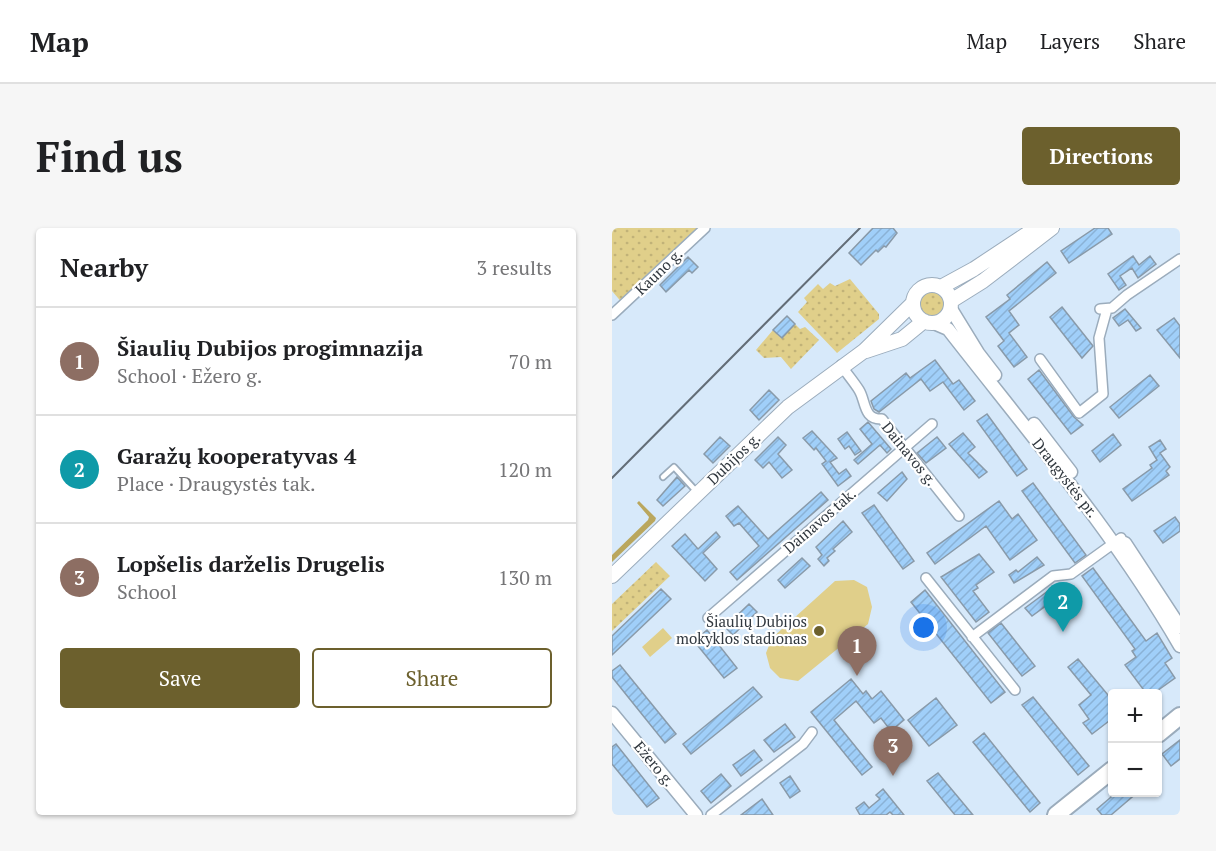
<!DOCTYPE html>
<meta charset="utf-8">
<style>
:root{--surface:#fff;--page:#f6f6f6;--text:#202124;--muted:#757577;--line:#e0e0e0;--accent:#6c602d}
body{margin:0;font-family:"PT Serif",serif;background:var(--page);color:var(--text)}
.controls{position:absolute;right:18px;bottom:18px;display:grid;overflow:hidden;border-radius:6px;box-shadow:0 2px 4px #0004}
.controls button{width:54px;height:54px;display:grid;place-items:center;padding:0;border:0;border-bottom:2px solid var(--line);background:var(--surface);color:var(--text);font:30px sans-serif}
.you{position:absolute;left:312px;top:400px;width:21px;height:21px;margin:-15px;border:4px solid #fff;border-radius:50%;background:#1a73e8;box-shadow:0 0 0 9px #1a73e833}
.badge{display:grid;place-items:center;width:39px;height:39px;border-radius:50%;background:var(--accent);color:#fff;font-size:20px;font-weight:700}
.pin{position:absolute;translate:-50% -50px;filter:drop-shadow(0 2px 3px #0008)}
.pin::after{content:'';position:absolute;top:32px;width:21px;height:18px;background:inherit;clip-path:polygon(0 0,100% 0,50% 100%)}
.list{margin:0;padding:0;list-style:none}
h2{display:flex;justify-content:space-between;align-items:center;height:78px;margin:0;padding:0 24px;font-size:26px}
h2 small{font-size:20px;font-weight:400;color:var(--muted)}
.list li{display:grid;grid-template-columns:39px 1fr auto;gap:18px;align-items:center;box-sizing:border-box;height:108px;padding:0 24px;border-top:2px solid var(--line)}
.list b{display:block;font-size:22px;white-space:nowrap}
.list p{margin:0;font-size:20px;white-space:nowrap;color:var(--muted)}
.list em{font-size:20px;font-style:normal;color:var(--muted)}
.actions{display:flex;gap:12px;padding:18px 24px}
.actions a{flex:1;padding:14px 0;border:2px solid var(--accent);border-radius:6px;text-align:center;font-size:21px;color:var(--accent)}
.actions .main{background:var(--accent);color:#fff}
.map{position:relative;flex:none;width:568px;height:587px;overflow:hidden;border-radius:6px}
header{display:flex;align-items:center;gap:36px;box-sizing:border-box;height:84px;padding:0 30px;background:var(--surface);border-bottom:2px solid var(--line)}
header strong{font-size:28px}
nav{display:flex;gap:33px;margin-inline-start:auto;font-size:21px}
.intro{display:flex;align-items:center;justify-content:space-between;box-sizing:border-box;height:144px;padding:0 36px}
h1{margin:0;font-size:42px}
.button{padding:15px 27px;border-radius:6px;background:var(--accent);color:#fff;font-size:21px;font-weight:700}
main{display:flex;gap:36px;padding:0 36px}
aside{flex:1;background:var(--surface);border-radius:6px;box-shadow:0 2px 4px #0004}
.map>svg:first-child{display:block}
.grass{fill:url(#grass-dots)}
.forest{fill:url(#forest-firs)}
.pitch{fill:#e0cf8a}
.building{fill:url(#building-hatch);stroke:#899aa9;stroke-width:1.5}
.lines{fill:none;stroke-linecap:round;stroke-linejoin:round}
.lane-casing{stroke:#9bacbc;stroke-width:8}
.street-casing{stroke:#9bacbc;stroke-width:12}
.secondary-casing{stroke:#9bacbc;stroke-width:15}
.primary-casing{stroke:#9bacbc;stroke-width:16}
.highway-casing{stroke:#9bacbc;stroke-width:20}
.lane{stroke:#fff;stroke-width:4.5}
.street{stroke:#fff;stroke-width:9}
.secondary{stroke:#fff;stroke-width:12}
.primary{stroke:#fff;stroke-width:14}
.highway{stroke:#fff;stroke-width:16}
.rail{stroke:#636d77;stroke-width:2}
.poi-dot{fill:#6c602d;stroke:#fff;stroke-width:2}
.labels{text-anchor:middle;stroke-width:4.5;stroke-linejoin:round;paint-order:stroke}
.street-label{font-size:15px;fill:#31383f;stroke:#fff}
.poi-label{font-size:15px;fill:#31383f;stroke:#fff;text-anchor:end}
</style>
<header>
<strong>Map</strong>
<nav><a>Map</a><a>Layers</a><a>Share</a></nav>
</header>
<div class="intro"><h1>Find us</h1><a class="button">Directions</a></div>
<main>
<aside>
<h2>Nearby<small>3 results</small></h2>
<ul class="list">
<li><span class="badge" style="background:#8d6e63">1</span><div><b>Šiaulių Dubijos progimnazija</b><p>School · Ežero g.</p></div><em>70 m</em></li>
<li><span class="badge" style="background:#0f9aa8">2</span><div><b>Garažų kooperatyvas 4</b><p>Place · Draugystės tak.</p></div><em>120 m</em></li>
<li><span class="badge" style="background:#8d6e63">3</span><div><b>Lopšelis darželis Drugelis</b><p>School</p></div><em>130 m</em></li>
</ul>
<div class="actions"><a class="main">Save</a><a>Share</a></div>
</aside>
<div class="map">
<svg width="568" height="587" viewBox="0 0 568 587">
<defs>
<pattern id="grass-dots" width="8" height="8" patternUnits="userSpaceOnUse" patternTransform="scale(1.5)"><rect width="8" height="8" fill="#e0cf8a"/><path d="M2 2h.1M6 6h.1" fill="none" stroke="#c1b278" stroke-width="1.8" stroke-linecap="round"/></pattern>
<pattern id="forest-firs" width="22" height="20" patternUnits="userSpaceOnUse" patternTransform="scale(1.5)"><rect width="22" height="20" fill="#baa75e"/><path d="M5 1l3.5 6h-7zM16 11l3.5 6h-7z" fill="#98894f"/></pattern>
<pattern id="building-hatch" width="6" height="6" patternUnits="userSpaceOnUse" patternTransform="scale(1.5)"><rect width="6" height="6" fill="#a0cff9"/><path d="M-1 1l2-2M0 6l6-6M5 7l2-2" fill="none" stroke="#8ab2d6"/></pattern>
</defs>
<rect width="100%" height="100%" fill="#d7e9fa"/>
<!-- grass -->
<path class="grass" d="M0 0H93L12 77 0 63Z
M238 51 267 86V91L225 125 186 84 195 74 192 70 206 56 211 61 218 55 223 58Z
M308 76a12 12 0 1 1 24 0a12 12 0 1 1-24 0Z
M183 96 188 101 193 99 207 112 179 141 169 129 152 130 144 122 161 102Z
M44 334 58 348 0 403V376Z"/>
<!-- forest -->
<path class="forest" d="M27 273 44 290 43 293 0 334V327L36 292 37 289 25 275Z"/>
<!-- pitch -->
<path class="pitch" d="M242 352 255 359 260 379 256 396 186 453 168 450 158 440 154 425 160 410 223 353Z
M51 400 60 410 38 429 30 419Z"/>
<!-- building -->
<path class="building" d="M261 0H281L285 5 274 19 272 18 266 24 264 22 249 37 237 25Z
M483 0H496L500 6 457 35 449 23Z
M521 28 527 37 538 28 544 36 526 50 520 40 508 48 514 57 507 62 496 46Z
M76 29 86 39 80 45 77 42 54 64 48 57Z
M435 34 444 45 397 83 407 97 397 105 415 129 402 139 386 118 392 113 374 89 398 71 395 67Z
M450 79 481 118 470 130 438 89Z
M513 81 529 100 524 103 516 92 507 98 501 90Z
M175 88 183 96 170 110 161 102Z
M562 90 568 98V130L545 102Z
M323 132 341 156 347 152 363 173 352 182 331 154 318 163 309 151 267 184 262 181 259 173 294 145 298 150Z
M427 142 462 189 471 197 459 206 416 151Z
M538 147 547 158 507 190 498 179Z
M157 162 167 172 147 192 138 182Z
M375 186 415 241 405 248 365 193Z
M256 194 279 221 275 225 268 217 246 236 242 232 260 216 248 201Z
M200 203 225 230 218 234 227 246 234 241 239 248 226 258 210 236 214 233 204 220 202 222 191 210Z
M235 204 249 223 243 227 237 218 233 221 226 211Z
M351 205 363 219 356 225 375 244 367 250 337 216Z
M501 206 509 217 488 234 480 223Z
M108 209 118 218 101 235 92 226Z
M166 209 174 217 166 226 180 242 170 250 157 234 151 240 143 232Z
M325 209 334 220 314 235 305 225Z
M548 212 554 221 548 225 558 239 554 243 557 247 520 273 511 261 540 240 538 237 545 232 537 219Z
M290 244 295 251 275 273 266 265Z
M65 249 73 258 51 278 45 272Z
M421 255 474 327 463 335 410 263Z
M209 264 216 272 125 352 118 344 147 318 127 295 122 298 114 288 126 278 156 311Z
M387 273 400 291 406 286 425 312 398 332 374 298 323 336 315 325Z
M262 277 302 333 291 341 250 285Z
M563 289 568 296V303L551 315 542 303Z
M231 293 240 304 221 321 223 323 215 330 217 333 212 338 206 331 210 327 204 319Z
M104 304 108 309 91 325 105 341 93 353 60 318 73 306 86 321Z
M367 326 382 344 364 357 366 360 361 363 377 384 364 394 329 349Z
M425 329 432 337 402 355 397 347 404 342 406 344Z
M190 330 198 338 173 360 166 352Z
M481 340 534 413 545 405 560 430 553 435 563 450 542 465H534L513 437 524 429 520 423 523 421 470 348Z
M444 357 450 366 420 388 413 380Z
M49 361 59 371 0 427V408Z
M313 362 393 464 379 475 299 374Z
M137 376 145 384 121 407 113 399Z
M389 395 423 438 410 448 376 405Z
M95 402 125 440 112 450 82 413Z
M466 431 501 473V490L480 506 471 495 477 491 467 477 479 467 456 439Z
M8 437 64 506 53 515 0 449V443Z
M239 451 251 466 254 463 260 471 269 463 292 492 279 503 269 490 262 495 244 473 222 492 260 539 250 547 199 484Z
M141 459 150 469 79 526 71 516Z
M421 469 477 538 466 547 410 477Z
M324 470 345 497 317 518 296 492Z
M173 496 183 509 162 524 152 512Z
M372 505 428 575 418 584 361 514Z
M568 512V531L559 538 550 526Z
M4 516 47 570 35 579 0 536V519Z
M142 522 150 532 129 548 121 537Z
M326 545 361 587H343L315 553Z
M109 546 119 558 99 575 89 563Z
M178 548 188 563 178 570 168 555Z
M271 561 292 587H281L278 584 274 587H248L244 580 252 574 257 580 268 571 264 567Z
M505 564H526L499 587H490L485 581Z
M150 571 161 587H129Z"/>
<g class="lines">
<defs>
<path id="lane" d="M51 249 62 239 84 263"/>
<path id="street" d="M488 81 500 80 515 67 568 31
M0 87 93 0
M428 131 467 185 491 166 487 110 495 81
M229 137C235 146 242 154 247 162 254 173 251 192 270 191L347 288
M314 350 403 462
M96 390 320 196
M360 409 441 348 459 346 509 310
M99 587 191 516 200 504"/>
<path id="secondary" d="M339 81 366 125 383 147
M322 95 336 101C417 205 502 304 568 418
M422 196 459 244
M513 315 568 399
M0 485 84 587"/>
<path id="primary" d="M301 76a19 19 0 1 1 38 0a19 19 0 1 1-38 0Z
M329 59 362 41 424 0
M339 73 371 53 440 0
M254 123 290 111 312 93
M0 348 176 179 252 123 301 75"/>
<path id="highway" d="M546 506 568 488
M444 587 500 542"/>
</defs>
<!-- lane casing -->
<use href="#lane" class="lane-casing"/>
<!-- street casing -->
<use href="#street" class="street-casing"/>
<!-- secondary casing -->
<use href="#secondary" class="secondary-casing"/>
<!-- primary casing -->
<use href="#primary" class="primary-casing"/>
<!-- highway casing -->
<use href="#highway" class="highway-casing"/>
<!-- lane -->
<use href="#lane" class="lane"/>
<!-- street -->
<use href="#street" class="street"/>
<!-- secondary -->
<use href="#secondary" class="secondary"/>
<!-- primary -->
<use href="#primary" class="primary"/>
<!-- highway -->
<use href="#highway" class="highway"/>
<!-- rail -->
<path class="rail" d="M0 250 248 0"/>
</g>
<!-- markers -->
<circle class="poi-dot" cx="207" cy="403" r="6"/>
<g class="labels">
<!-- street labels -->
<g class="street-label">
<text transform="translate(47 44) rotate(-44)" y="5">Kauno g.</text>
<text transform="translate(297 226) rotate(51)" y="5">Dainavos g.</text>
<text transform="translate(122 231) rotate(-44)" y="5">Dubijos g.</text>
<text transform="translate(453 250) rotate(52)" y="5">Draugystės pr.</text>
<text transform="translate(208 293) rotate(-41)" y="5">Dainavos tak.</text>
<text transform="translate(42 536) rotate(50)" y="5">Ežero g.</text>
</g>
<!-- poi labels -->
<g class="poi-label">
<text x="195" y="399">Šiaulių Dubijos<tspan x="195" dy="17">mokyklos stadionas</tspan></text>
</g>
</g>
</svg>
<div class="controls">
<button>+</button>
<button>−</button>
</div>
<div class="you"></div>
<div class="pin badge" style="left:245px;top:448px;background:#8d6e63">1</div>
<div class="pin badge" style="left:451px;top:404px;background:#0f9aa8">2</div>
<div class="pin badge" style="left:281px;top:548px;background:#8d6e63">3</div>
</div>
</main>
